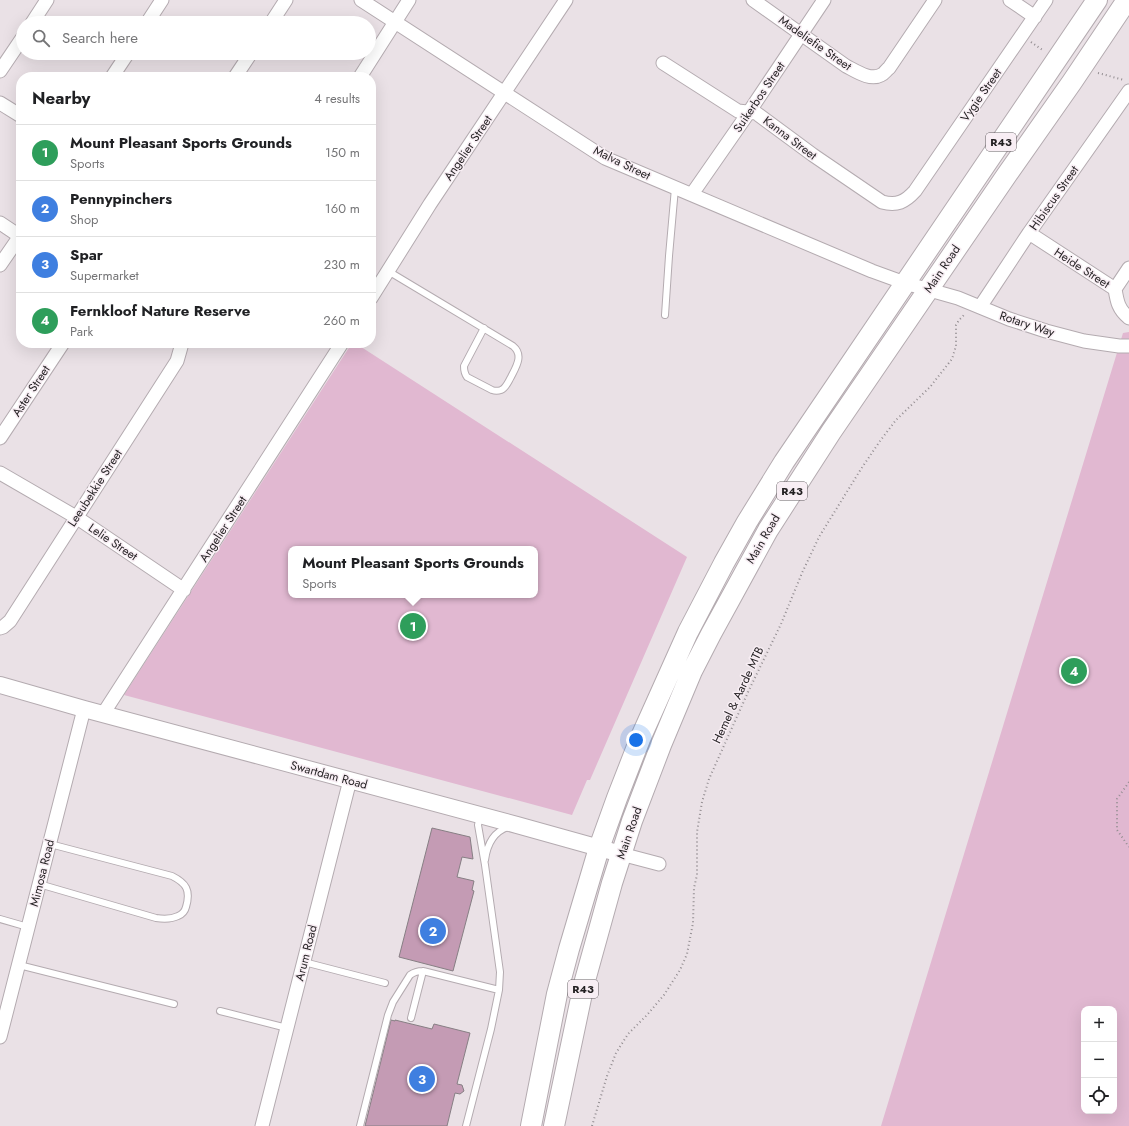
<!DOCTYPE html>
<meta charset="utf-8">
<style>
:root{--surface:#fff;--page:#f2f2f2;--text:#202124;--muted:#757577;--line:#e0e0e0;--accent:#388088}
body{margin:0;font-family:Jost,sans-serif;background:var(--page);color:var(--text)}
.controls{position:absolute;right:12px;bottom:12px;display:grid;overflow:hidden;border-radius:8px;box-shadow:0 4px 16px #0002}
.controls button{width:36px;height:36px;display:grid;place-items:center;padding:0;border:0;border-bottom:1px solid var(--line);background:var(--surface);color:var(--text);font:20px sans-serif}
.you{position:absolute;left:636px;top:740px;width:14px;height:14px;margin:-10px;border:3px solid #fff;border-radius:50%;background:#1a73e8;box-shadow:0 0 0 6px #1a73e833}
.badge{display:grid;place-items:center;width:26px;height:26px;border-radius:50%;background:var(--accent);color:#fff;font-size:13px;font-weight:700}
.pin{position:absolute;translate:-50% -50%;border:2px solid #fff;box-shadow:0 1px 4px #0006}
.popup{position:absolute;left:288px;top:546px;width:250px;height:52px;box-sizing:border-box;display:grid;place-content:center;border-radius:8px;background:var(--surface);filter:drop-shadow(0 1px 3px #0005);font-size:13px;white-space:nowrap;color:var(--muted)}
.popup b{font-size:15px;color:var(--text)}
.popup::after{content:'';position:absolute;left:50%;top:100%;margin-left:-8px;border:8px solid transparent;border-top-color:var(--surface)}
.list{margin:0;padding:0;list-style:none}
h2{display:flex;justify-content:space-between;align-items:center;height:52px;margin:0;padding:0 16px;font-size:17px}
h2 small{font-size:13px;font-weight:400;color:var(--muted)}
.list li{display:grid;grid-template-columns:26px 1fr auto;gap:12px;align-items:center;box-sizing:border-box;height:56px;padding:0 16px;border-top:1px solid var(--line)}
.list b{display:block;font-size:15px;white-space:nowrap}
.list p{margin:0;font-size:13px;white-space:nowrap;color:var(--muted)}
.list em{font-size:13px;font-style:normal;color:var(--muted)}
.icon{flex:none;width:22px;height:22px;fill:none;stroke:currentColor;stroke-width:2;stroke-linecap:round;stroke-linejoin:round}
.map{position:relative;flex:none;width:1129px;height:1126px;overflow:hidden}
.search{position:absolute;background:var(--surface);box-shadow:0 4px 16px #0002;left:16px;top:16px;width:360px;height:44px;display:flex;align-items:center;gap:10px;box-sizing:border-box;padding:0 14px;border-radius:22px;color:var(--muted);font-size:15px}
.panel{position:absolute;background:var(--surface);box-shadow:0 4px 16px #0002;left:16px;top:72px;width:360px;height:276px;border-radius:16px}
.map>svg:first-child{display:block}
.green{fill:#e1b8d1;fill-rule:evenodd}
.building{fill:#c49bb4;stroke:#877f84}
.lines{fill:none;stroke-linecap:round;stroke-linejoin:round}
.service-casing{stroke:#b4abb0;stroke-width:8}
.minor-casing{stroke:#b4abb0;stroke-width:15}
.tertiary-casing{stroke:#b4abb0;stroke-width:18}
.primary-casing{stroke:#b4abb0;stroke-width:22}
.path{stroke:#938d91;stroke-width:2;stroke-dasharray:1 3;stroke-linecap:butt}
.service{stroke:#fff;stroke-width:6}
.minor{stroke:#fff;stroke-width:13}
.tertiary{stroke:#fff;stroke-width:16}
.primary{stroke:#fff;stroke-width:20}
.labels{text-anchor:middle;stroke-width:3;stroke-linejoin:round;paint-order:stroke}
.shield{fill:#f8eef4;stroke:#625d60;stroke-width:1}
.shield-label{font-size:11px;font-weight:bold;fill:#221f21}
.street-label{font-size:12px;fill:#221f21;stroke:#f8eef4}
</style>
<div class="map">
<svg width="1129" height="1126" viewBox="0 0 1129 1126">
<rect width="100%" height="100%" fill="#eae1e6"/>
<!-- green -->
<path class="green" d="M1129 332V1126H881L1123 333ZM1084 1009H1114V1111H1084Z
M352 343H355L687 557 590 780H587L572 815 124 695ZM291 549H535V595H291Z"/>
<!-- building -->
<path class="building" d="M432 828 470 837 473 859 462 857 457 877 474 881 472 890 474 891 453 971 399 957Z
M391 1020 395 1021V1020L432 1029 434 1024 470 1033 457 1084 462 1085 464 1091 460 1094 455 1093 447 1126H365Z"/>
<g class="lines">
<defs>
<path id="service" d="M388 271 513 346C524 355 516 367 511 377 508 382 506 388 501 390 498 391 495 391 492 390L467 377C464 373 464 370 464 366L484 328
M665 315 669 256 675 188
M485 860C487 845 493 832 508 827
M39 884 156 918C163 919 172 919 178 916 183 914 185 911 186 907 191 890 186 883 172 876L50 844
M0 919 28 927
M304 962 385 983
M19 965 174 1004
M220 1011 287 1028
M411 1018 423 971
M360 1126 388 1015 393 1002 410 975C414 972 418 971 423 971L499 990
M466 1126 491 1029 499 990 500 972 485 865 478 825 480 816"/>
<path id="minor" d="M361 0 605 158 872 271 905 283 958 298 1009 319 1046 331 1084 341 1119 346H1129
M753 0 846 66C856 71 870 81 881 75 884 74 886 70 889 68L935 0
M1010 0 1035 17
M32 23 47 0
M147 23 162 0
M271 23 286 0
M663 63 738 111 756 113 813 155 882 202C897 206 905 202 915 191L1046 0
M0 71 23 37
M112 77 128 53
M235 77 251 53
M360 77 409 0
M0 103 21 116
M692 194 749 112 824 0
M0 223 21 237
M1029 233 1115 289 1129 268
M0 265 20 236
M1115 289C1117 301 1118 309 1129 318
M371 298 430 204 566 0
M980 307 1029 233 1129 91
M0 438 63 343
M0 473 76 517 184 590
M0 628 3 627 10 621 177 361 181 347 180 343
M103 714 342 343
M621 854 659 864
M0 1037 84 709
M262 1126 350 780"/>
<path id="tertiary" d="M0 685 84 709 517 825 621 854"/>
<path id="primary" d="M531 1126 557 994 569 949 599 848 617 798 640 739 688 632 724 563 747 522 784 462 1097 0
M554 1126 584 984 612 883 632 821 661 745 692 671 711 634 768 530 831 432 1006 176 1072 82 1127 0"/>
</defs>
<!-- service casing -->
<use href="#service" class="service-casing"/>
<!-- minor casing -->
<use href="#minor" class="minor-casing"/>
<!-- tertiary casing -->
<use href="#tertiary" class="tertiary-casing"/>
<!-- primary casing -->
<use href="#primary" class="primary-casing"/>
<!-- path -->
<path class="path" d="M1031 42 1044 51
M1098 73 1124 80
M1129 782 1117 799V830L1129 847
M592 1126 607 1076 616 1053 628 1034 647 1015 664 995 680 970 687 954 693 923 694 888 697 875V832L702 802 709 779 749 690 781 624 802 573 819 537 861 469 880 441 896 420 930 387 952 359 956 346V325L959 320 965 314"/>
<!-- service -->
<use href="#service" class="service"/>
<!-- minor -->
<use href="#minor" class="minor"/>
<!-- tertiary -->
<use href="#tertiary" class="tertiary"/>
<!-- primary -->
<use href="#primary" class="primary"/>
</g>
<g class="labels">
<!-- shield labels -->
<g class="shield">
<rect x="986" y="133" width="30" height="18" rx="3"/>
<rect x="777" y="482" width="30" height="18" rx="3"/>
<rect x="568" y="980" width="30" height="18" rx="3"/>
</g>
<g class="shield-label">
<text x="1001" y="146">R43</text>
<text x="792" y="495">R43</text>
<text x="583" y="993">R43</text>
</g>
<!-- street labels -->
<g class="street-label">
<text transform="translate(815 43) rotate(35)" y="4">Madeliefie Street</text>
<text transform="translate(981 95) rotate(-55)" y="4">Vygie Street</text>
<text transform="translate(759 97) rotate(-56)" y="4">Suikerbos Street</text>
<text transform="translate(790 138) rotate(37)" y="4">Kanna Street</text>
<text transform="translate(468 148) rotate(-56)" y="4">Angelier Street</text>
<text transform="translate(622 163) rotate(26)" y="4">Malva Street</text>
<text transform="translate(1054 198) rotate(-55)" y="4">Hibiscus Street</text>
<text transform="translate(1082 268) rotate(33)" y="4">Heide Street</text>
<text transform="translate(942 269) rotate(-56)" y="4">Main Road</text>
<text transform="translate(1027 324) rotate(18)" y="4">Rotary Way</text>
<text transform="translate(31 391) rotate(-57)" y="4">Aster Street</text>
<text transform="translate(95 488) rotate(-57)" y="4">Leeubekkie Street</text>
<text transform="translate(223 529) rotate(-57)" y="4">Angelier Street</text>
<text transform="translate(763 539) rotate(-60)" y="4">Main Road</text>
<text transform="translate(113 542) rotate(34)" y="4">Lelie Street</text>
<text transform="translate(738 695) rotate(-65)" y="4">Hemel &amp; Aarde MTB</text>
<text transform="translate(329 775) rotate(15)" y="4">Swartdam Road</text>
<text transform="translate(629 833) rotate(-71)" y="4">Main Road</text>
<text transform="translate(42 873) rotate(-76)" y="4">Mimosa Road</text>
<text transform="translate(306 953) rotate(-76)" y="4">Arum Road</text>
</g>
</g>
</svg>
<div class="controls">
<button>+</button>
<button>−</button>
<button><svg class="icon" aria-label="locate" viewBox="0 0 24 24"><circle cx="12" cy="12" r="6"/><path d="M12 2v4M12 18v4M2 12h4M18 12h4"/></svg></button>
</div>
<div class="you"></div>
<div class="pin badge" style="left:413px;top:626px;background:#2e9e5b">1</div>
<div class="popup"><b>Mount Pleasant Sports Grounds</b>Sports</div>
<div class="pin badge" style="left:433px;top:931px;background:#3f7fe0">2</div>
<div class="pin badge" style="left:422px;top:1079px;background:#3f7fe0">3</div>
<div class="pin badge" style="left:1074px;top:671px;background:#2e9e5b">4</div>
<div class="search"><svg class="icon" aria-label="search" viewBox="0 0 24 24"><circle cx="10" cy="10" r="6"/><path d="M15 15l6 6"/></svg>Search here</div>
<section class="panel">
<h2>Nearby<small>4 results</small></h2>
<ul class="list">
<li><span class="badge" style="background:#2e9e5b">1</span><div><b>Mount Pleasant Sports Grounds</b><p>Sports</p></div><em>150 m</em></li>
<li><span class="badge" style="background:#3f7fe0">2</span><div><b>Pennypinchers</b><p>Shop</p></div><em>160 m</em></li>
<li><span class="badge" style="background:#3f7fe0">3</span><div><b>Spar</b><p>Supermarket</p></div><em>230 m</em></li>
<li><span class="badge" style="background:#2e9e5b">4</span><div><b>Fernkloof Nature Reserve</b><p>Park</p></div><em>260 m</em></li>
</ul>
</section>
</div>
